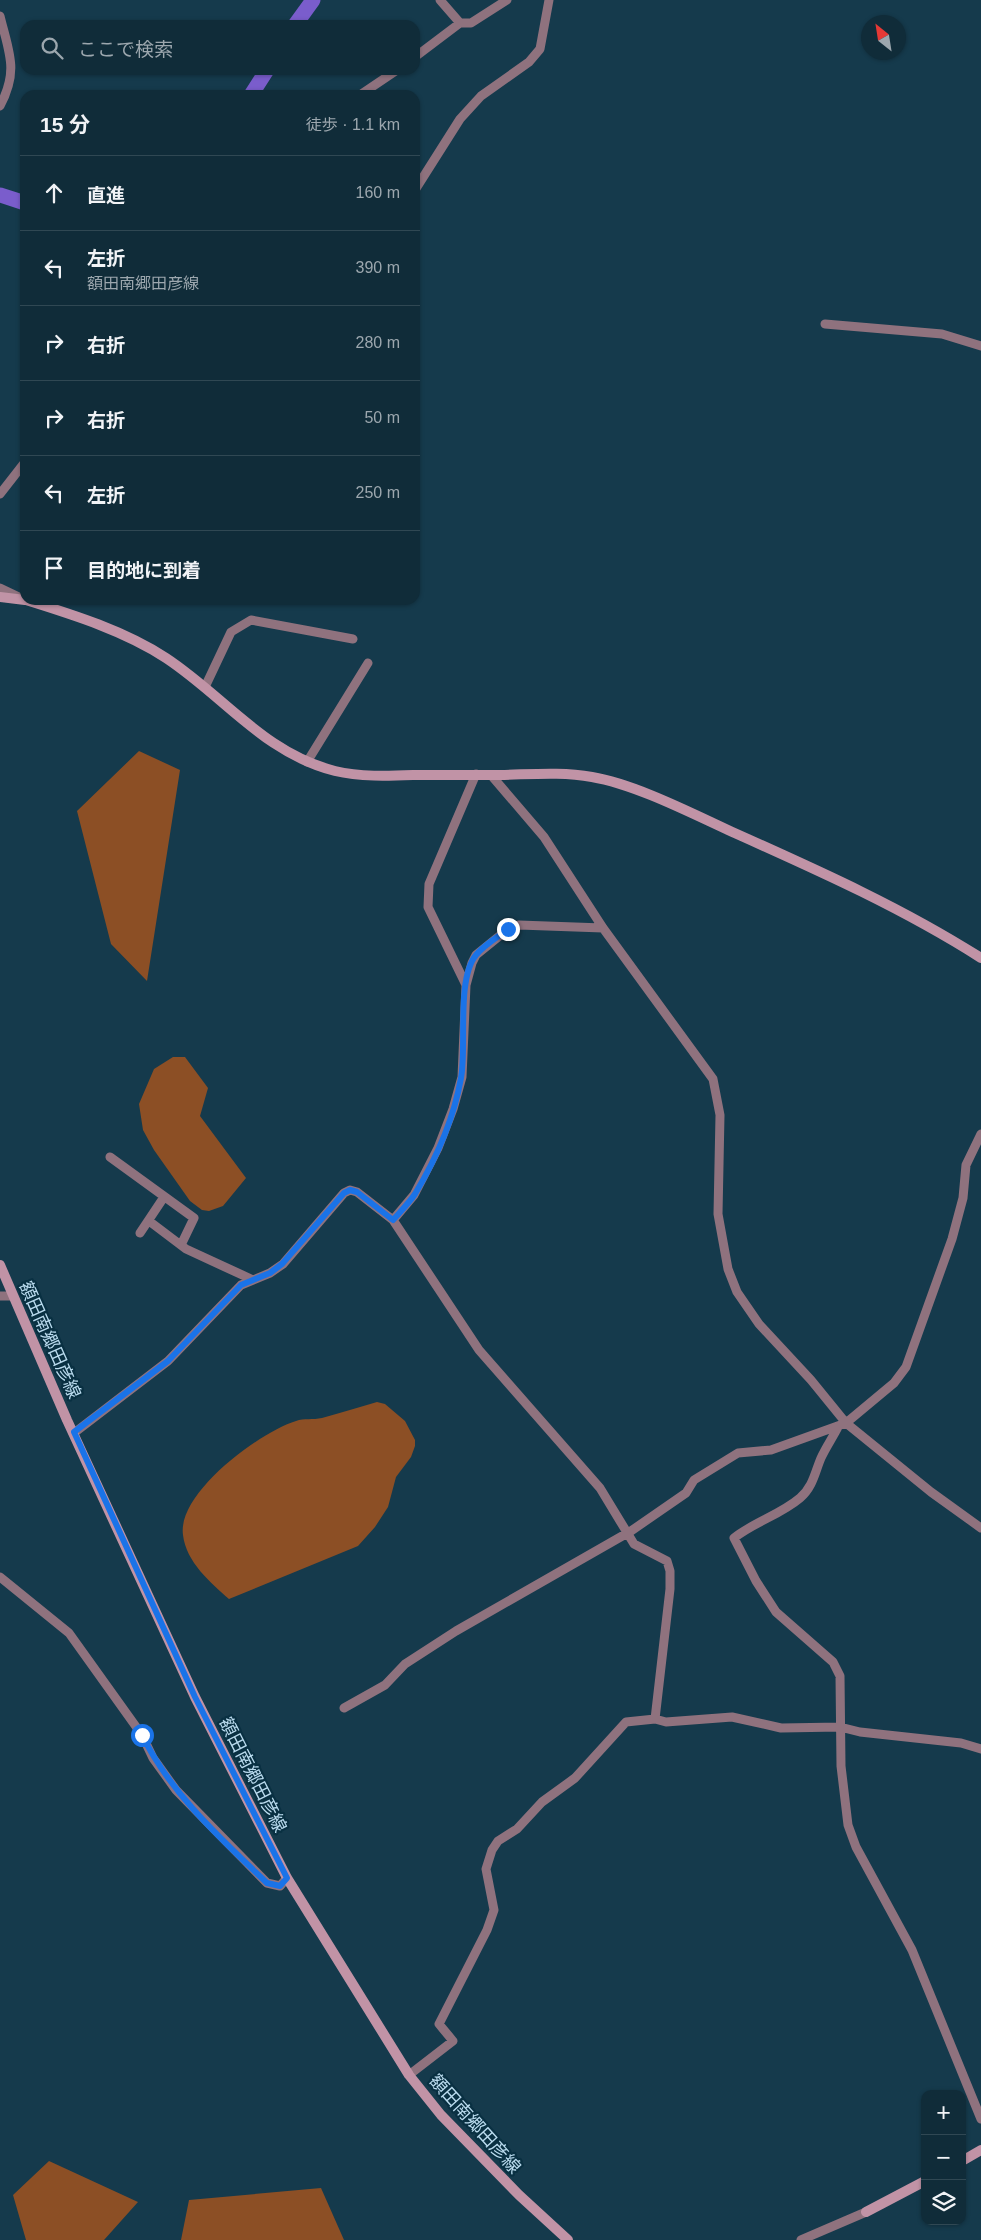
<!DOCTYPE html>
<html lang="ja">
<meta charset="utf-8">
<style>
:root{--surface:#102c39;--page:#193441;--text:#f1f3f6;--muted:#9ca7ae;--line:#304853}
body{margin:0;font-family:Helvetica,"Noto Sans JP",sans-serif;background:var(--page);color:var(--text)}
.controls{position:absolute;right:15px;bottom:15px;display:grid;overflow:hidden;border-radius:10px;box-shadow:0 1px 4px #0004}
.controls button{width:45px;height:45px;display:grid;place-items:center;padding:0;border:0;border-bottom:1px solid var(--line);background:var(--surface);color:var(--text);font:25px sans-serif}
.compass{position:absolute;left:861px;top:15px;width:45px;height:45px;border-radius:50%;background:var(--surface);box-shadow:0 1px 4px #0004;rotate:330deg}
.stop{position:absolute;width:15px;height:15px;margin:-11px;border:4px solid #1a73e8;border-radius:50%;background:#fff}
.stop.end{background:#1a73e8;border-color:#fff;box-shadow:0 1px 5px #0008}
.list{margin:0;padding:0;list-style:none}
h2{display:flex;justify-content:space-between;align-items:center;height:65px;margin:0;padding:0 20px;font-size:21px}
h2 small{font-size:16px;font-weight:400;color:var(--muted)}
.list li{display:grid;grid-template-columns:32px 1fr auto;gap:15px;align-items:center;box-sizing:border-box;height:75px;padding:0 20px;border-top:1px solid var(--line)}
.list b{display:block;font-size:19px;white-space:nowrap}
.list p{margin:0;font-size:16px;white-space:nowrap;color:var(--muted)}
.list em{font-size:16px;font-style:normal;color:var(--muted)}
.icon{flex:none;width:28px;height:28px;fill:none;stroke:currentColor;stroke-width:2;stroke-linecap:round;stroke-linejoin:round}
.map{position:relative;flex:none;width:981px;height:2240px;overflow:hidden}
.search{position:absolute;background:var(--surface);box-shadow:0 1px 4px #0004;left:20px;top:20px;width:400px;height:55px;display:flex;align-items:center;gap:12px;box-sizing:border-box;padding:0 18px;border-radius:15px;color:var(--muted);font-size:19px}
.panel{position:absolute;background:var(--surface);box-shadow:0 1px 4px #0004;left:20px;top:90px;width:400px;height:515px;border-radius:15px}
.map>svg:first-child{display:block}
.forest{fill:#8c4f25}
.lines{fill:none;stroke-linecap:round;stroke-linejoin:round}
.river{stroke:#7a5dcc;stroke-width:15}
.street{stroke:#8f727e;stroke-width:9}
.secondary{stroke:#c193a6;stroke-width:10}
.route{stroke:#1a73e8;stroke-width:6}
.labels{text-anchor:middle;stroke-width:4.5;stroke-linejoin:round;paint-order:stroke}
.street-label{font-size:18px;fill:#badbee;stroke:#093042}
</style>
<div class="map">
<svg width="981" height="2240" viewBox="0 0 981 2240">
<rect width="100%" height="100%" fill="#153a4c"/>
<!-- forest -->
<path class="forest" d="M139 751 180 770 147 981 111 944 77 811Z
M173 1057H185L208 1088 200 1116 246 1178 223 1206 209 1211 202 1210 190 1201 154 1150 143 1130 139 1104 154 1069Z
M377 1402 385 1404 405 1421 415 1440V1446L411 1457 396 1477 388 1507 375 1527 358 1546 229 1599C211 1583 186 1562 183 1535 177 1493 260 1432 296 1421 304 1418 313 1420 322 1418 341 1413 359 1407 377 1402Z
M49 2161 138 2202 104 2240H26L13 2195Z
M321 2188 344 2240H181L189 2200Z"/>
<g class="lines">
<!-- river -->
<path class="river" d="M295 25 313 0
M251 95 267 70
M0 195 25 203"/>
<!-- street -->
<path class="street" d="M440 0 460 23
M0 16C9 53 19 70 0 106
M415 57 460 23H471L507 0
M360 95 397 70
M415 190 460 119 481 96 529 62 540 49 549 0
M825 324 942 334 981 346
M0 494 25 462
M0 588 21 598
M205 687 231 632 251 620 353 639
M307 762 368 663
M491 775 544 837 603 928 713 1079 720 1115 718 1214 728 1269 737 1292 759 1324 811 1380 846 1423 931 1492 981 1528
M466 985 428 907 429 884 476 774
M110 1157 194 1218 181 1245
M393 1220 414 1195 438 1148 453 1109 462 1077 466 985 472 963 476 955 508 929 519 925 603 928
M149 1221 186 1249 251 1279
M140 1233 164 1197
M0 1296H13
M838 1427C833 1437 826 1447 821 1458 815 1472 813 1487 800 1498 780 1515 754 1522 734 1538L756 1581 776 1612 833 1662 840 1676 841 1766 848 1825 856 1847 912 1950 981 2119
M74 1433 168 1361 241 1285 270 1273 283 1264 344 1193 350 1190 357 1192 393 1220 479 1350 600 1488 634 1544 667 1561 670 1571V1589L655 1719
M0 1577 69 1633 142 1735 153 1758 176 1790 267 1883 280 1886 287 1878
M344 1708 385 1685 405 1664 456 1631 631 1531 686 1493 694 1480 738 1453 771 1450 846 1423 894 1383 906 1367 952 1239 963 1198 966 1165 981 1134
M409 2075 453 2041 439 2024 487 1930 494 1910 486 1869 492 1850 498 1841 517 1829 542 1802 575 1778 626 1722 655 1719 666 1722 732 1717 781 1728 840 1727 860 1732 961 1743 981 1749
M801 2240 866 2212"/>
<!-- secondary -->
<path class="secondary" d="M0 597 25 600
M26 600C74 615 125 631 166 658 225 697 264 753 335 771 360 777 388 776 413 775 440 775 466 775 492 775 525 775 559 771 592 777 634 784 689 812 728 830 815 869 901 907 981 958
M0 1265 67 1420 195 1697 287 1878 409 2075 441 2115 519 2195 568 2240
M962 2161 981 2150
M866 2212 925 2181"/>
</g>
<g class="lines">
<!-- route -->
<path class="route" d="M142 1735C171 1794 220 1838 267 1883L280 1886 287 1878 195 1697 74 1432 168 1361 241 1285 270 1273 282 1264 344 1193 350 1190 357 1192 393 1220C400 1212 409 1203 415 1194 436 1159 454 1118 461 1078 467 1048 456 979 476 955 484 945 498 937 508 929"/>
</g>
<g class="labels">
<!-- street labels -->
<g class="street-label">
<text transform="translate(50 1340) rotate(66)" y="6">額田南郷田彦線</text>
<text transform="translate(253 1775) rotate(63)" y="6">額田南郷田彦線</text>
<text transform="translate(475 2124) rotate(48)" y="6">額田南郷田彦線</text>
</g>
</g>
</svg>
<div class="controls">
<button>+</button>
<button>−</button>
<button><svg class="icon" aria-label="layers" viewBox="0 0 24 24"><path d="M12 4l9 5-9 5-9-5zM3 14l9 5 9-5"/></svg></button>
</div>
<svg class="compass" viewBox="-18 -18 36 36"><path d="M0-13l5 13h-10z" fill="#e53935"/><path d="M0 13l5-13h-10z" fill="#9ca7ae"/></svg>
<div class="stop" style="left:142px;top:1735px"></div>
<div class="stop end" style="left:508px;top:929px"></div>
<div class="search"><svg class="icon" aria-label="search" viewBox="0 0 24 24"><circle cx="10" cy="10" r="6"/><path d="M15 15l6 6"/></svg>ここで検索</div>
<section class="panel">
<h2>15 分<small>徒歩 · 1.1 km</small></h2>
<ul class="list">
<li><svg class="icon" aria-label="ahead" viewBox="0 0 24 24"><path d="M12 20V5M6 11l6-6 6 6"/></svg><div><b>直進</b></div><em>160 m</em></li>
<li><svg class="icon" aria-label="left" viewBox="0 0 24 24"><path d="M17 20v-9H6M10 6l-5 5 5 5"/></svg><div><b>左折</b><p>額田南郷田彦線</p></div><em>390 m</em></li>
<li><svg class="icon" aria-label="right" viewBox="0 0 24 24"><path d="M7 20v-9h11M14 6l5 5-5 5"/></svg><div><b>右折</b></div><em>280 m</em></li>
<li><svg class="icon" aria-label="right" viewBox="0 0 24 24"><path d="M7 20v-9h11M14 6l5 5-5 5"/></svg><div><b>右折</b></div><em>50 m</em></li>
<li><svg class="icon" aria-label="left" viewBox="0 0 24 24"><path d="M17 20v-9H6M10 6l-5 5 5 5"/></svg><div><b>左折</b></div><em>250 m</em></li>
<li><svg class="icon" aria-label="arrive" viewBox="0 0 24 24"><path d="M6 21V4h12l-3 4 3 4H6"/></svg><div><b>目的地に到着</b></div></li>
</ul>
</section>
</div>
